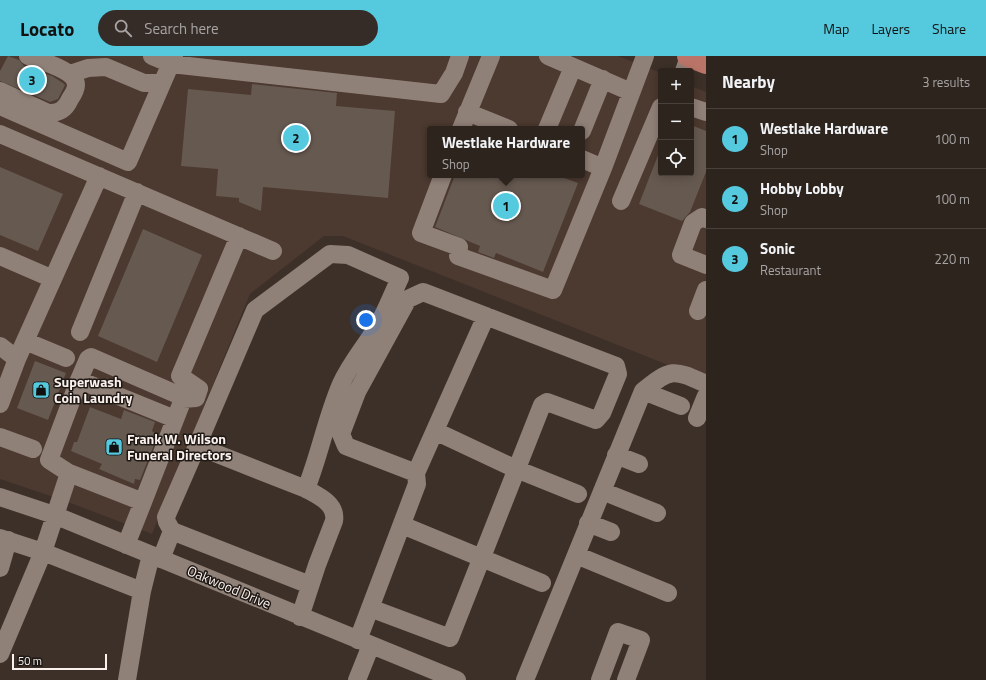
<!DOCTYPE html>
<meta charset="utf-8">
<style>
:root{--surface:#2d241e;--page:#352c27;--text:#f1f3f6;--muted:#a7a4a4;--line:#48413c;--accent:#55cade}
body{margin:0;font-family:"Titillium Web",sans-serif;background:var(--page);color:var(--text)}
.controls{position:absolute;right:12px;top:12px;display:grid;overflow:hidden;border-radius:4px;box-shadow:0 2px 10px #0003}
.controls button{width:36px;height:36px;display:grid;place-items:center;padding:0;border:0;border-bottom:1px solid var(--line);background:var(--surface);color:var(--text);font:20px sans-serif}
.scale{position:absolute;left:12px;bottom:10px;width:95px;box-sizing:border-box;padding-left:4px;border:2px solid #fbf2ee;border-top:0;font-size:11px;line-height:14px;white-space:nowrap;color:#fbf2ee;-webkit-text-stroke:3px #1f1916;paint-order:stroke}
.you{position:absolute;left:366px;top:264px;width:14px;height:14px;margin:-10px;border:3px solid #fff;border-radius:50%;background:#1a73e8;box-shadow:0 0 0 6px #1a73e833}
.badge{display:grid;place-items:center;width:26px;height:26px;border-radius:50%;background:var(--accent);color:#111;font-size:13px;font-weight:700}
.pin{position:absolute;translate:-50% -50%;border:2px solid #fff;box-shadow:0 1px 4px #0006}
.popup{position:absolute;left:427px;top:70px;width:158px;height:52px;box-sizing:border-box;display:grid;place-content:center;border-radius:4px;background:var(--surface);filter:drop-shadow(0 1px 3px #0005);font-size:13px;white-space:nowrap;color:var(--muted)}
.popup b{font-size:15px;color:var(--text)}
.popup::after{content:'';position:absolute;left:50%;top:100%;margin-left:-8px;border:8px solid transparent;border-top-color:var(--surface)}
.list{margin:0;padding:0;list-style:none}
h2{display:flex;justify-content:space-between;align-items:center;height:52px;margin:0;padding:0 16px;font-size:17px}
h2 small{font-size:13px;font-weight:400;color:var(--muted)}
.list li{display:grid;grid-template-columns:26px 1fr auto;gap:12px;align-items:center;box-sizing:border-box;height:60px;padding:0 16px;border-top:1px solid var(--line)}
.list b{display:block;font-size:15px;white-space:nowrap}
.list p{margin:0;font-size:13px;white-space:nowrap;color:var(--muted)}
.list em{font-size:13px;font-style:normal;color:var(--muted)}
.icon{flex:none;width:22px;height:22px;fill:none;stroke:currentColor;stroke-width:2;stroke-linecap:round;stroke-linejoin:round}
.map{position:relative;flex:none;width:706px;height:624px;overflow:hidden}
header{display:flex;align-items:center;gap:24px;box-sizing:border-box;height:56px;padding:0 20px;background:var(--accent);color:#111}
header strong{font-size:19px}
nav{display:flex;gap:22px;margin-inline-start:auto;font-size:14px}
.search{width:280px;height:36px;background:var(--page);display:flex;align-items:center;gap:10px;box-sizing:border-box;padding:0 14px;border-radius:22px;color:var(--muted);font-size:15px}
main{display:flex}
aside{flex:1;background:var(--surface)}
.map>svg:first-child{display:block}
.built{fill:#4c392f;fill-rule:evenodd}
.building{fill:#665950}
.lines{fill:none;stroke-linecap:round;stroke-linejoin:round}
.minor{stroke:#908178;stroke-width:18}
.major{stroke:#ba7568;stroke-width:22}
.labels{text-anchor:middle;stroke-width:3;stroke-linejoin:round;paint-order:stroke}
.poi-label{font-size:14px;font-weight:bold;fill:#fbf2ee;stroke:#1f1916;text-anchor:start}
.street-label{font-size:14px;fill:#fbf2ee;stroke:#1f1916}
</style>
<header>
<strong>Locato</strong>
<div class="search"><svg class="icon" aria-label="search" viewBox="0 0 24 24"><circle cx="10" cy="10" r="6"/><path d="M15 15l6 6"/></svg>Search here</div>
<nav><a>Map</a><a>Layers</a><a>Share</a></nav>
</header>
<main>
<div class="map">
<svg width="706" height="624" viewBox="0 0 706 624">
<rect width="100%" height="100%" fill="#3c3028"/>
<!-- built -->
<path class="built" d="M0 0H618L661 17V117H691V30L706 36V324L343 180H324L250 238 152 478 68 446 0 423ZM430 73H582V119H430Z"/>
<!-- building -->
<path class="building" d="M8 0 19 4 24 10 52 20 63 27 65 29 58 43 50 46 0 25V15Z
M252 28 337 37 336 50 395 55 388 142 263 131 261 155 239 146V142L216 140 218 113 181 110 188 33 251 39Z
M691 69 706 75V116L690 156 682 165 639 148 660 94 661 117H691Z
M0 111 63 138 38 195 0 179Z
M455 119H556L578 127 543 216 496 197 494 202 478 196 480 190 435 171Z
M143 173 202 199 157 306 98 280Z
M35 305 66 317 48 364 17 352Z
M90 351 121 363 124 354 155 366 152 375 158 379 140 424 135 423 134 428 99 413 102 408 71 395 74 386H77Z"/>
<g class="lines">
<!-- minor -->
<path class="minor" d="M152 0 171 8 441 38 454 17 460 0
M548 0 631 36
M684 15 689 1
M70 18 88 12 106 11 144 27H162
M0 35 48 57C59 57 65 54 70 43 72 40 76 34 76 29 76 14 40 5 28 0
M0 50 128 106 174 0
M691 51 706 56
M467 56 509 73
M461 73 491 0
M547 73 573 11
M582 75 603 23
M0 78 273 195
M582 103 603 112
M443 119 421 177 459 191 458 200 553 234 603 112 645 0
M621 145 661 51
M706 163 702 161 693 167 681 199 706 209
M0 200 53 223
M698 255 706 234
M80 276 137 136
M25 285 66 302
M0 290 17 303 0 348
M17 303 99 120
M79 324 49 404 69 417 143 446 126 489
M643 335 681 350
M183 343 196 342 199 333 180 320 239 180
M697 362 706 340
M435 375 516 413 578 438
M0 381 33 393
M616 399 639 408
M416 417 486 260
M602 435 657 457
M0 441 54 459 457 624
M143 446 183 343V341L91 301 88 303 79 324 175 363
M588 467 611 476
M402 469 542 527
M172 475 310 529
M0 482 43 496 142 535 151 499
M576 499 668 537
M161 503 172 475 167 466 166 461 197 390
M0 512 8 484
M300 561 317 509 334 465C337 448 319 440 306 433L197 390 255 254 330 198 348 199 400 222C392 239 385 258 375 274 363 293 350 308 341 328 326 363 320 398 306 433
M358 584 417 428 416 417 346 390 341 378 357 336 408 243 423 236 616 310 618 318 602 357 596 364 547 346 542 349 450 582 370 552
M0 598 43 496 69 417
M127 624 142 535
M357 624 371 589
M525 624 643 335C672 312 673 313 706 328
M600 624 618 576 641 584 626 624"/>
<!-- major -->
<path class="major" d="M688 0 706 7"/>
</g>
<!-- icons -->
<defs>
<symbol id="shop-square" viewBox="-11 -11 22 22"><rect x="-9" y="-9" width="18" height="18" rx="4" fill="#55cade" stroke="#1f1916"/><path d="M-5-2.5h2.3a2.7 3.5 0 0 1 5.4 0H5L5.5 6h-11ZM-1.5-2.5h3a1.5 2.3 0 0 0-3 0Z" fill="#111"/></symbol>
</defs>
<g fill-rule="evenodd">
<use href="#shop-square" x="31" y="324" width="20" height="20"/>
<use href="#shop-square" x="104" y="381" width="20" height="20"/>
</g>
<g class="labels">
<!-- poi labels -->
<g class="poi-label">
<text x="54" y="331">Superwash<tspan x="54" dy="16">Coin Laundry</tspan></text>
<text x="127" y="388">Frank W. Wilson<tspan x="127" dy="16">Funeral Directors</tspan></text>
</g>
<!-- street labels -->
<g class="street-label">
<text transform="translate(229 531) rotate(23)" y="5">Oakwood Drive</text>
</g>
</g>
</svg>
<div class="controls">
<button>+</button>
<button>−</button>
<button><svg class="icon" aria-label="locate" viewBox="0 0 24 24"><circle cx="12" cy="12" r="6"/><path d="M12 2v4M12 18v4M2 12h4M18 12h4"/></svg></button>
</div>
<div class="scale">50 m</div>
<div class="you"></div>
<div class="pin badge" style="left:506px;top:150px">1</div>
<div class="popup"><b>Westlake Hardware</b>Shop</div>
<div class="pin badge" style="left:296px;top:82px">2</div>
<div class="pin badge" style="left:32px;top:24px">3</div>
</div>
<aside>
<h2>Nearby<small>3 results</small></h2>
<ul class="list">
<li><span class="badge">1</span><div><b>Westlake Hardware</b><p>Shop</p></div><em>100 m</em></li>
<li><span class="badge">2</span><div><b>Hobby Lobby</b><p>Shop</p></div><em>100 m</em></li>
<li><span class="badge">3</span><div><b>Sonic</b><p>Restaurant</p></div><em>220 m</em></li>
</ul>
</aside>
</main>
